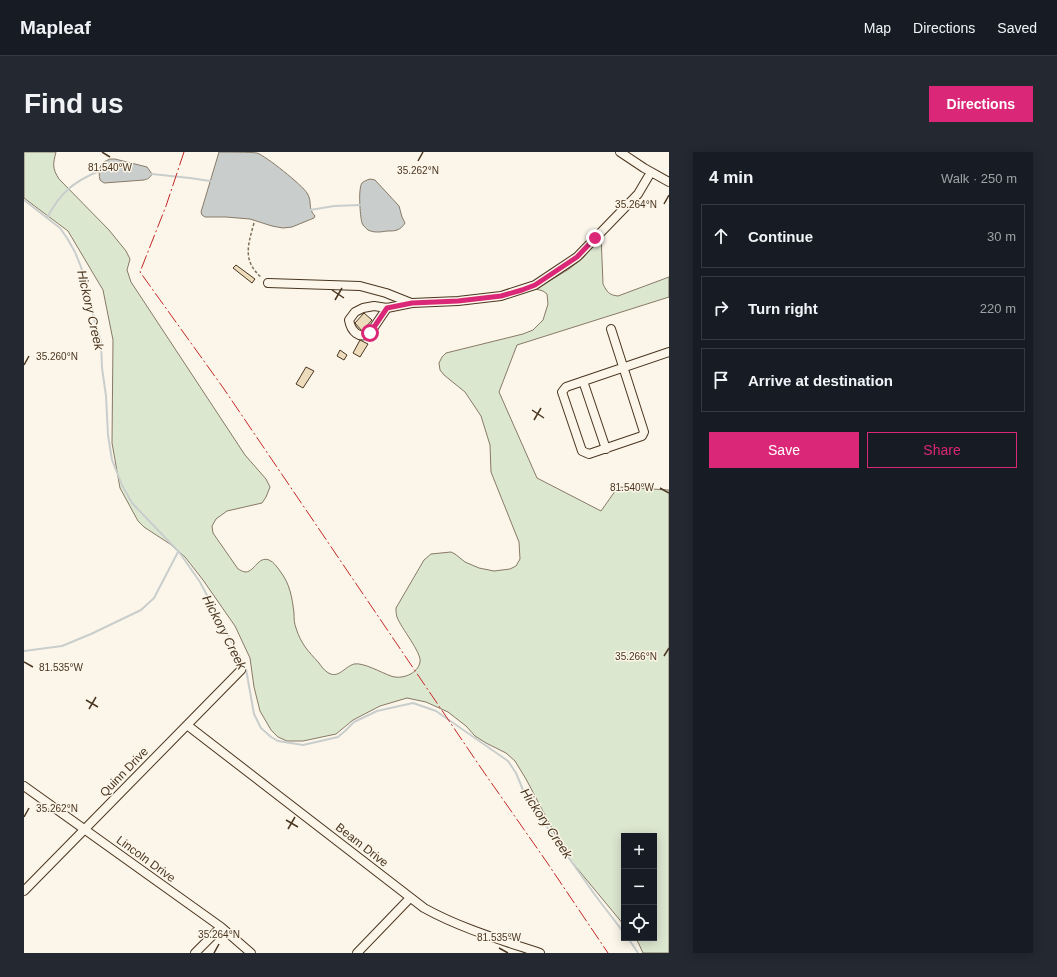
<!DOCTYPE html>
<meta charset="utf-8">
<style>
:root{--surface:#171b24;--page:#242831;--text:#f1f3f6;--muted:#9ea1a6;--line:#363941;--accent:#db2777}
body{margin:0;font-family:Arial,sans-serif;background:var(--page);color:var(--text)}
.controls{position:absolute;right:12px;bottom:12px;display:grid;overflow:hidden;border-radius:0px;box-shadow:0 2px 10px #0003}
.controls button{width:36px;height:36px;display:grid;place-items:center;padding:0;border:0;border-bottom:1px solid var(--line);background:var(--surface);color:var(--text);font:20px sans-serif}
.stop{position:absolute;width:12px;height:12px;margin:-9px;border:3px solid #db2777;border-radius:50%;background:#fff}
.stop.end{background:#db2777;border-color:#fff;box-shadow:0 1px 4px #0008}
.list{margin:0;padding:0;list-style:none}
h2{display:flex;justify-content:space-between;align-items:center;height:52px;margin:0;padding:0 16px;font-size:17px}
h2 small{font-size:13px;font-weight:400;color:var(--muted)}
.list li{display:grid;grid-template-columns:26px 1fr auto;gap:12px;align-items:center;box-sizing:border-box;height:64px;margin:0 8px 8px;padding:0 8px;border:1px solid var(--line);border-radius:0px}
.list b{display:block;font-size:15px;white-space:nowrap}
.list em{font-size:13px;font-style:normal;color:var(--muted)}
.actions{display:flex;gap:8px;padding:12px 16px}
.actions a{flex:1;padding:9px 0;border:1px solid var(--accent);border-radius:0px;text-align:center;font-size:14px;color:var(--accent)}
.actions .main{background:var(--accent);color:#fff}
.icon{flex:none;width:22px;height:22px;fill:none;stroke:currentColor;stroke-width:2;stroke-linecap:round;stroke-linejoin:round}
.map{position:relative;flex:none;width:645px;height:801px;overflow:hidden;border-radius:0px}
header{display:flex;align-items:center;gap:24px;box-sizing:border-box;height:56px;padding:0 20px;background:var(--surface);border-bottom:1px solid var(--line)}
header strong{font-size:19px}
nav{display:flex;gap:22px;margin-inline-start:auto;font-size:14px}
.intro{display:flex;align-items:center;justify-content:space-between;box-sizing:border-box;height:96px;padding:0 24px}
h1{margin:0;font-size:28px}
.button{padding:10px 18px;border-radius:0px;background:var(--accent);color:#fff;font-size:14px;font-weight:700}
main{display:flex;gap:24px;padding:0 24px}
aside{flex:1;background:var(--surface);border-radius:0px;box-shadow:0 2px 10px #0003}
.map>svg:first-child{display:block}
.green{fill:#dce7d0;stroke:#887966}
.water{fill:#c9cecd;stroke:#887966}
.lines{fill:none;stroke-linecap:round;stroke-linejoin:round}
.stream{stroke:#c9cecd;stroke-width:2}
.building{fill:#ecdcbc;stroke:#4a3520}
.minor-casing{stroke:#4a3520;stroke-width:10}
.path{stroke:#7f6f5c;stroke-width:1.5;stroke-dasharray:3 2;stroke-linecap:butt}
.minor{stroke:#fbf6e9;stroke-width:8}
.power{stroke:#c62828;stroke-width:1;stroke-dasharray:14 3 2 3;stroke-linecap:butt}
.route{stroke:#db2777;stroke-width:5}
.ticks{fill:none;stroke:#4a3520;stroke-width:1.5}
.labels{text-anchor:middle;stroke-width:3;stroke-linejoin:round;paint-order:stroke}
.street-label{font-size:12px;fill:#4a3520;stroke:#fbf6e9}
.water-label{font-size:13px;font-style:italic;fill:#4a3520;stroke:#fbf6e9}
.ticks-label{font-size:10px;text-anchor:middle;fill:#4a3520;stroke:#fbf6e9;stroke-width:3;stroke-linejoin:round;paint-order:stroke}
</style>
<header>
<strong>Mapleaf</strong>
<nav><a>Map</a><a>Directions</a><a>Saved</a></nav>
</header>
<div class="intro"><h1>Find us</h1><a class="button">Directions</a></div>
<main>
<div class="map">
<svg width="645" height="801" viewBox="0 0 645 801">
<rect width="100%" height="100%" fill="#fbf6e9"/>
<!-- green -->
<path class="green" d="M0 0H32C29 12 28 16 35 27L85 78 102 99 106 107 103 118 107 130 221 303 242 327 246 335 242 345 238 351 203 359 192 367 188 374 189 381 214 417C216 418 219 420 222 420 231 419 234 404 245 408 250 410 253 415 256 419 266 432 268 445 270 461 270 466 270 471 272 476 277 492 284 499 295 511 297 514 300 518 303 520 314 528 320 515 330 512 339 510 358 521 367 524 377 528 394 522 396 510 398 501 377 476 373 465 372 462 372 459 372 456L400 408 407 402 427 400 431 402 441 410 455 416 470 419 486 417 492 414 496 407 495 390 467 320 466 293 457 264 441 240 420 223 416 218 415 211 418 205 422 201 499 182 509 178 519 168 524 152 523 142 519 139 512 137 545 117 560 105 577 82 579 132C583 140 585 143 594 144L645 125V145L493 193 475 240 513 326 577 359 594 335 645 338V801H619L614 790 610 786H630V684H600V773L542 703 502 627 491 609 482 601 462 591 451 584 442 574 424 560 402 550 383 546 356 554 329 568 312 582 279 589H263L254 585 247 578 236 559 230 535 226 506 211 474 179 428 161 405 146 392 120 375 114 369 96 336 88 291 89 188 79 138 44 79 0 46Z"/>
<!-- water -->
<path class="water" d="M195 0C204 0 226 0 233 1 242 4 278 33 283 41 289 50 283 56 291 64L290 66 268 75 259 76 248 74 226 67 202 65H181L178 63 177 60Z
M86 7H91L123 15 128 22C126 26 124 27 120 28L80 31 76 28C74 18 75 11 86 7Z
M346 27 351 28 375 54 378 65 381 71C376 79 371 79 363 79 357 80 350 81 344 78 342 76 339 74 338 71 336 64 334 36 338 31 340 29 343 28 346 27Z"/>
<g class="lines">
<!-- stream -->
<path class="stream" d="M128 22 166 26 186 29
M0 48 36 76 43 86 51 100 57 115 65 141 71 171 77 189 78 216 82 244 84 283 88 308 98 333 108 351 155 400 176 430 222 517 230 562 237 576 247 585 254 589 279 593 314 585 321 579 330 570 353 559 389 551 412 559 484 609 492 621 499 638 509 655 571 743 600 781
M286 58 310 54 336 53
M23 66C36 41 49 30 75 19
M0 499 38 494 67 482 117 458 130 446 154 400
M604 786 614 801"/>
</g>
<!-- building -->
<path class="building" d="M212 113 231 127 228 131 209 116Z
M340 161 348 168 338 179 331 171Z
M336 188 344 192 336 205 329 201Z
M316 198 323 203 320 208 313 204Z
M282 215 290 219 279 236 272 232Z"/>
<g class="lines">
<defs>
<path id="minor" d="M596 0 620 16 645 30
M244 131 336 134 362 141 387 151
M363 156 346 181C335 188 327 179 325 168L331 160 339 156 350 154 363 156 388 151 434 149 477 144 511 133 553 105 614 42 627 20
M587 177 620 280 618 284 565 302 558 299 538 240 542 235 645 200
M559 229 582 297
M163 573 400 756C436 776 477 788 516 801
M0 634 197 775 227 801
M0 739 217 518
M171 801 197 775
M333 801 386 746"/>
</defs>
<!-- minor casing -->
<use href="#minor" class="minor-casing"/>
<!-- path -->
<path class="path" d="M230 71C224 93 218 109 238 126"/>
<!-- minor -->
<use href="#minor" class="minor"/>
<!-- power -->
<path class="power" d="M160 0 142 54 116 120 200 237 457 616 522 709 584 801"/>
</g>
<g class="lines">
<!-- route -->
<path class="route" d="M346 181 363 156 388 151 434 149 477 144 498 138 511 133 553 105 571 86"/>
</g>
<!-- ticks -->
<path class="ticks" d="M78 0 86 5M394 9 399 0M640 52 645 43M308 138 320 146M311 148 318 136M0 213 5 204M508 258 520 266M510 268 517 256M636 336 645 341M640 504 645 496M0 510 9 515M62 548 74 555M65 557 72 545M0 665 5 656M262 668 274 675M264 677 271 665M475 796 484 801M190 801 195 792"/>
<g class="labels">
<!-- street labels -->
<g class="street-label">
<text transform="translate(100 620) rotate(-46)" y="4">Quinn Drive</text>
<text transform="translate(338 693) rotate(38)" y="4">Beam Drive</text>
<text transform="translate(122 707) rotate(36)" y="4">Lincoln Drive</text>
</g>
<!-- water labels -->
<g class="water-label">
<text transform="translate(67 158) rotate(77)" y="5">Hickory Creek</text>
<text transform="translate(201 480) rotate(63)" y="5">Hickory Creek</text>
<text transform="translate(523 671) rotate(56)" y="5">Hickory Creek</text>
</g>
</g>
<g class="ticks-label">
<text x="86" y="19">81.540°W</text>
<text x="394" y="22">35.262°N</text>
<text x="612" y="56">35.264°N</text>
<text x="33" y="208">35.260°N</text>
<text x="608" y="339">81.540°W</text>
<text x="612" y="508">35.266°N</text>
<text x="37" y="519">81.535°W</text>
<text x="33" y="660">35.262°N</text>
<text x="195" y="786">35.264°N</text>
<text x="475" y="789">81.535°W</text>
</g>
</svg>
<div class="controls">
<button>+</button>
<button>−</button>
<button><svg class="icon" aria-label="locate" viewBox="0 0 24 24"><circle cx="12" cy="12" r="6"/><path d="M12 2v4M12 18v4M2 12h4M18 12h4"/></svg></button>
</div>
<div class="stop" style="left:346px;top:181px"></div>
<div class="stop end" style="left:571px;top:86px"></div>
</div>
<aside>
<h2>4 min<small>Walk · 250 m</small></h2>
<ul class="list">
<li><svg class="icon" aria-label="ahead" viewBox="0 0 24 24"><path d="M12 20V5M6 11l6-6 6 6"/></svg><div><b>Continue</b></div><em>30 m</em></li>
<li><svg class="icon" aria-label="right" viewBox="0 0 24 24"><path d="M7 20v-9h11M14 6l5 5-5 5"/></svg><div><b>Turn right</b></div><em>220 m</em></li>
<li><svg class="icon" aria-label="arrive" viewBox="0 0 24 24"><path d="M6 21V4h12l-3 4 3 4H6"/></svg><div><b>Arrive at destination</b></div></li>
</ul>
<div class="actions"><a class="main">Save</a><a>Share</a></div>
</aside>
</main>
